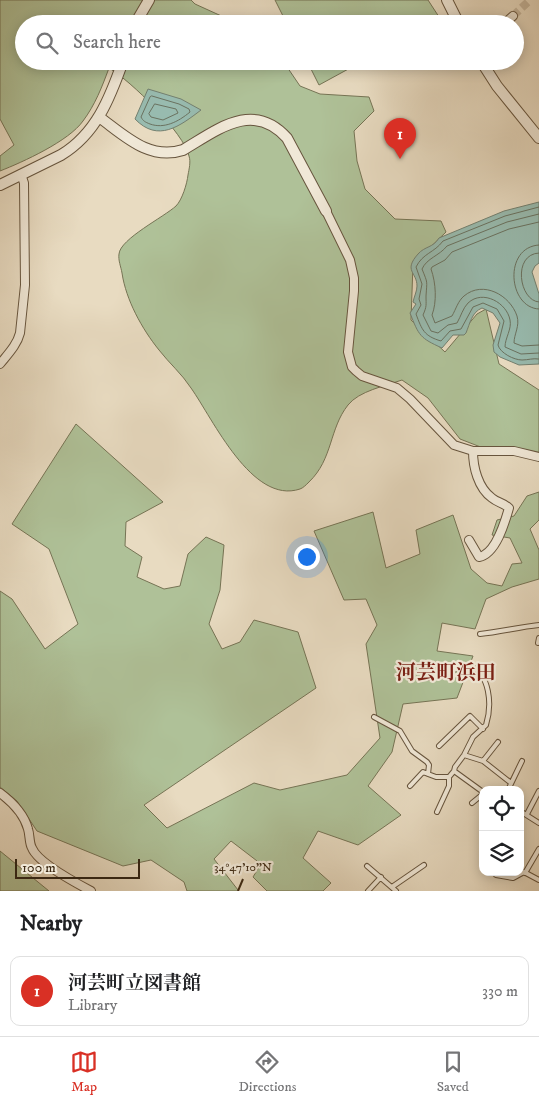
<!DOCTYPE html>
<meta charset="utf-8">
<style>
:root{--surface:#fff;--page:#f2f2f2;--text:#202124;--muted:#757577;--line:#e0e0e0;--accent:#d93025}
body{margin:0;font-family:"IM FELL DW Pica","Noto Serif JP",serif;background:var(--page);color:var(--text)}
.controls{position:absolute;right:15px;bottom:15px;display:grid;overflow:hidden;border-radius:10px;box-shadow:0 2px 12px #0003}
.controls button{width:45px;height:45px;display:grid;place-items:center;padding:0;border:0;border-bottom:1px solid var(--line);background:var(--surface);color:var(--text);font:25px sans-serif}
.scale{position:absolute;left:15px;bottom:12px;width:125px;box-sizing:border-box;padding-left:5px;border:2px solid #3c2812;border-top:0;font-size:14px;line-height:18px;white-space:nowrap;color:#3c2812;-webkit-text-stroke:4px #f0e8d7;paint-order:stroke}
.you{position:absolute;left:306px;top:556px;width:18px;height:18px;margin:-12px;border:4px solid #fff;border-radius:50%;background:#1a73e8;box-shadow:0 0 0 8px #1a73e833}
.badge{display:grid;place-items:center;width:32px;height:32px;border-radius:50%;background:var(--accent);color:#fff;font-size:16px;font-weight:700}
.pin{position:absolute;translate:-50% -41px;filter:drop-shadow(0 1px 2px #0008)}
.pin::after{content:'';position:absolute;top:26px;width:18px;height:15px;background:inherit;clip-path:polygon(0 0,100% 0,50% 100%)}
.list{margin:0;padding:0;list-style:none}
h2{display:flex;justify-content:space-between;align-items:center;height:65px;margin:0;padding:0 20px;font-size:21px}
h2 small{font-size:16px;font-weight:400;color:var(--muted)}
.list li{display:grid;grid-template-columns:32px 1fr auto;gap:15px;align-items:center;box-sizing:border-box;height:70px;margin:0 10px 10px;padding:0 10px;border:1px solid var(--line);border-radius:10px}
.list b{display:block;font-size:19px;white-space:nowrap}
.list p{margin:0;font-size:16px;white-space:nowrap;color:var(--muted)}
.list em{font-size:16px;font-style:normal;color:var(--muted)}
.icon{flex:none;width:28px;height:28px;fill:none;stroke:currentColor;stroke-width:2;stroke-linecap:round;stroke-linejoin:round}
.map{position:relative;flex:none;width:539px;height:891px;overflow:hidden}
.search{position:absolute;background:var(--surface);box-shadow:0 2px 12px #0003;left:15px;right:15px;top:15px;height:55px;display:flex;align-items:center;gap:12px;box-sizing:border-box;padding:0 18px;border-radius:28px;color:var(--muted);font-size:19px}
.sheet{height:145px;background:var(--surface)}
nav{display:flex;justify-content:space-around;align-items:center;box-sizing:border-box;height:70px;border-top:1px solid var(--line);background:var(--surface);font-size:14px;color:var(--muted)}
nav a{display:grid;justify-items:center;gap:2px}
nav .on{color:var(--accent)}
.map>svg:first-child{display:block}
.green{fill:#afc198;stroke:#767455}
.water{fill:#98bbaf;stroke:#738070}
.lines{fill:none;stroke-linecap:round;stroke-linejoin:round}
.shore{stroke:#6a7260;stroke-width:1}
.minor-tunnel{stroke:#c6b79e;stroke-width:8;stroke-dasharray:8 4;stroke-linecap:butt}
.service-casing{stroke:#67553e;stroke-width:6}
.minor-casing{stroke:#67553e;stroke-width:10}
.tertiary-casing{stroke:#67553e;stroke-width:12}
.service{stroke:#f0e8d7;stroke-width:4}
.minor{stroke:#f0e8d7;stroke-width:8}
.tertiary{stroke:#f0e8d7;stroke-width:10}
.ticks{fill:none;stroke:#3c2812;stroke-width:2}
.labels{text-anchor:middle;stroke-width:4.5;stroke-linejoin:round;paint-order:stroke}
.quarter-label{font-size:20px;font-weight:bold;fill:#7a1f14;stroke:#f0e8d7}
.ticks-label{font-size:12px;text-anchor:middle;fill:#3c2812;stroke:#f0e8d7;stroke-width:4.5;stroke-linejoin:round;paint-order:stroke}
</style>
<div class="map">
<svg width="539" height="891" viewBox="0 0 539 891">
<rect width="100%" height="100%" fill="#e8dbc1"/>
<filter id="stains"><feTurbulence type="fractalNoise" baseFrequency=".004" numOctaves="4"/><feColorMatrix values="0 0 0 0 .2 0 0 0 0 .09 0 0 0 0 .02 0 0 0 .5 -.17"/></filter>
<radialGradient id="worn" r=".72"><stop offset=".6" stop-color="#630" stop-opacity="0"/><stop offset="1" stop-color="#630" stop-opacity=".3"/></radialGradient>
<!-- green -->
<path class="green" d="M0 0H191L195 4 239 24H24V61H283L300 86 320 94 369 97 374 111 354 131 357 161 365 189 395 219 441 221 446 232 413 264 411 320 445 352 477 314 486 309 499 364 539 390V455L496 453 460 439 428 398 402 380C385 386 359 391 348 405 329 429 333 459 309 482 306 485 303 488 300 489 252 505 213 419 191 388 182 374 169 363 159 350 142 329 126 300 122 273 121 267 118 260 119 254 120 239 164 217 176 206 182 200 187 184 188 175 189 169 191 162 189 156 184 133 131 81 109 68 102 87 95 105 83 121 69 141 23 162 0 171V156L14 145 0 119Z
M275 0H428L441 20 434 24H287Z
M307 61H363L319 85Z
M76 424 163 502 126 522 125 546 142 557 137 577 164 589 180 586 188 554 206 537 224 545 220 590 209 624 222 649 240 642 254 620 298 632 316 688 144 805 167 828 254 783 280 790 347 775 380 738 366 644 377 625 366 599 344 600 314 531 373 512 386 568 420 554 416 530 453 515 471 569 487 583 502 586 512 564 522 563 510 538 492 535 497 520 514 516 527 496 539 492V520L530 529 539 550V579L512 587 486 599 475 629 442 623 437 651 473 656 457 698 403 704 392 752 368 786 401 815 358 845 318 831 303 858 331 883 323 891H267L253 877 261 864 231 841 214 859 238 890 237 891H187L184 882 151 860 123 866 37 831 17 801 0 787V591L12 599 45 649 78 624 49 549 12 524Z
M0 851 49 891H0Z"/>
<!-- water -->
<path class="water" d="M148 89 181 99 201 110C180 126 158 143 135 119Z
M539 202V263L535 266 532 272 539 294V364L519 365 500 357 494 352 493 345 500 323 493 313 482 308C472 312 470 323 466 333L464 335H453L442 348C420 338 419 336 410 313L416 304 413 302C414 297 417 291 417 286 417 272 403 271 418 254 425 246 433 248 439 238L504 211Z"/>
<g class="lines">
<!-- shore -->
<path class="shore" d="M152 96 179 104 189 109 190 112C178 122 164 129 150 124 145 122 143 121 141 117L150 97Z
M155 104 176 109 178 113 163 120 151 117 149 114Z
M539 207 505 216 443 241C434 253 423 253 416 267L422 284 419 299 421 305 416 314C422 330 424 336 441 341L450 331 461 329 473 307 483 303 497 309 504 321 498 345C500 353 514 360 522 360 528 360 533 358 539 359
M539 214 507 222 447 246C439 256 427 258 422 269 428 284 427 280 426 296 426 305 427 306 423 315L431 331 438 333 448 325 457 323C461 316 463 308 468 303 483 289 507 303 510 320 512 329 505 338 505 347L521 354 539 353
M539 222 509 229 452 252 445 260 432 267 431 269C436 283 437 302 432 315L435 323 452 316C456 309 458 301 464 296 483 280 510 295 517 316 520 326 514 334 514 343L522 346 539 345
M539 245C503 247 508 308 539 309
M539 253C512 254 519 301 539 302"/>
<!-- minor-tunnel -->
<path class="minor-tunnel" d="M513 16 530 0"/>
<defs>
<path id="service" d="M480 634C500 632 519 627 539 625
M538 643 539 638
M424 678H430L468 665C491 673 492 706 486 725L473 737 464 755 455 767 454 771
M374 717 400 731 412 751 427 762 429 765 428 774 436 777H449L454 771 483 792
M439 746 470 716 483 729
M464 755 483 761 511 783
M483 761 498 742
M410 786 423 772 428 774
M508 790 522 761
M472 803 483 794
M520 811 539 823
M437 812 449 786V777
M527 814 539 791
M367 866 396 891
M525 873 539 849
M496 875 513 878 524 872 539 880
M392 887 424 865
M368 891 381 877"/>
<path id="minor" d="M504 24 513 16
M326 211 350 260 354 278V291L348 352 352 367 356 371 362 376 397 388 410 399 454 445 473 451H514L539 457
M0 364C8 354 17 345 20 333L25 285 24 183 21 174
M469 540 479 557C496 554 505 522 509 508 502 502 498 503 492 498 478 488 473 467 473 451
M0 793C12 802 24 814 28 829 30 835 29 843 32 848 38 863 76 883 91 891"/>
<path id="tertiary" d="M447 0 459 24
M135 24 149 0
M481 61 497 86 539 138
M99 117C124 135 149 161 183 150 217 130 253 100 287 138L326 211
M0 185 61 155C96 134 110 98 123 61"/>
</defs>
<!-- service casing -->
<use href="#service" class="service-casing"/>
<!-- minor casing -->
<use href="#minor" class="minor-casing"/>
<!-- tertiary casing -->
<use href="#tertiary" class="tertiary-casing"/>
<!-- service -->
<use href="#service" class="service"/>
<!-- minor -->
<use href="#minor" class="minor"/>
<!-- tertiary -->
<use href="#tertiary" class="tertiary"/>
</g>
<!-- ticks -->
<path class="ticks" d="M238 891 243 879"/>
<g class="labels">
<!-- quarter labels -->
<g class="quarter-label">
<text x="446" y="679">河芸町浜田</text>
</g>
</g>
<g class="ticks-label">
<text x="243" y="871">34°47'10"N</text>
</g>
<rect width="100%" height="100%" filter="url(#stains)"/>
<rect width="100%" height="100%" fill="url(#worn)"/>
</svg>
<div class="controls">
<button><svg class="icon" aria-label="locate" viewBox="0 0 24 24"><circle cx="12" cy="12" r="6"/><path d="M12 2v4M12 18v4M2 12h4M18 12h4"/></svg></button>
<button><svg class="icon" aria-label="layers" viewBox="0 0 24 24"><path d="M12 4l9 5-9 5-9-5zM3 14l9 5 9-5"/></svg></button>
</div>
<div class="scale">100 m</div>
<div class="you"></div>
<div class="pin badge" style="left:400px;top:159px">1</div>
<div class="search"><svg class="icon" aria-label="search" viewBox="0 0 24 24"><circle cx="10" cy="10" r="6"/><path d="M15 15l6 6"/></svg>Search here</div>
</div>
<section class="sheet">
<h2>Nearby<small></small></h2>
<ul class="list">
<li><span class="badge">1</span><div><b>河芸町立図書館</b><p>Library</p></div><em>330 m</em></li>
</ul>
</section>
<nav>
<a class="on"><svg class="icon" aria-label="map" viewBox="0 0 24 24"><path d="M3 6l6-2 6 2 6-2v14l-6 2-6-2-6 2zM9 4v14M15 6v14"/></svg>Map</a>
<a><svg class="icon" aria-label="directions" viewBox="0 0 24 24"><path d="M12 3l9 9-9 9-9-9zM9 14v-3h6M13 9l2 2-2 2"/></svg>Directions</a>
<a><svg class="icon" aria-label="saved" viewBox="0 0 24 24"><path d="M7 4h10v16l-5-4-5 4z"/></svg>Saved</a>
</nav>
